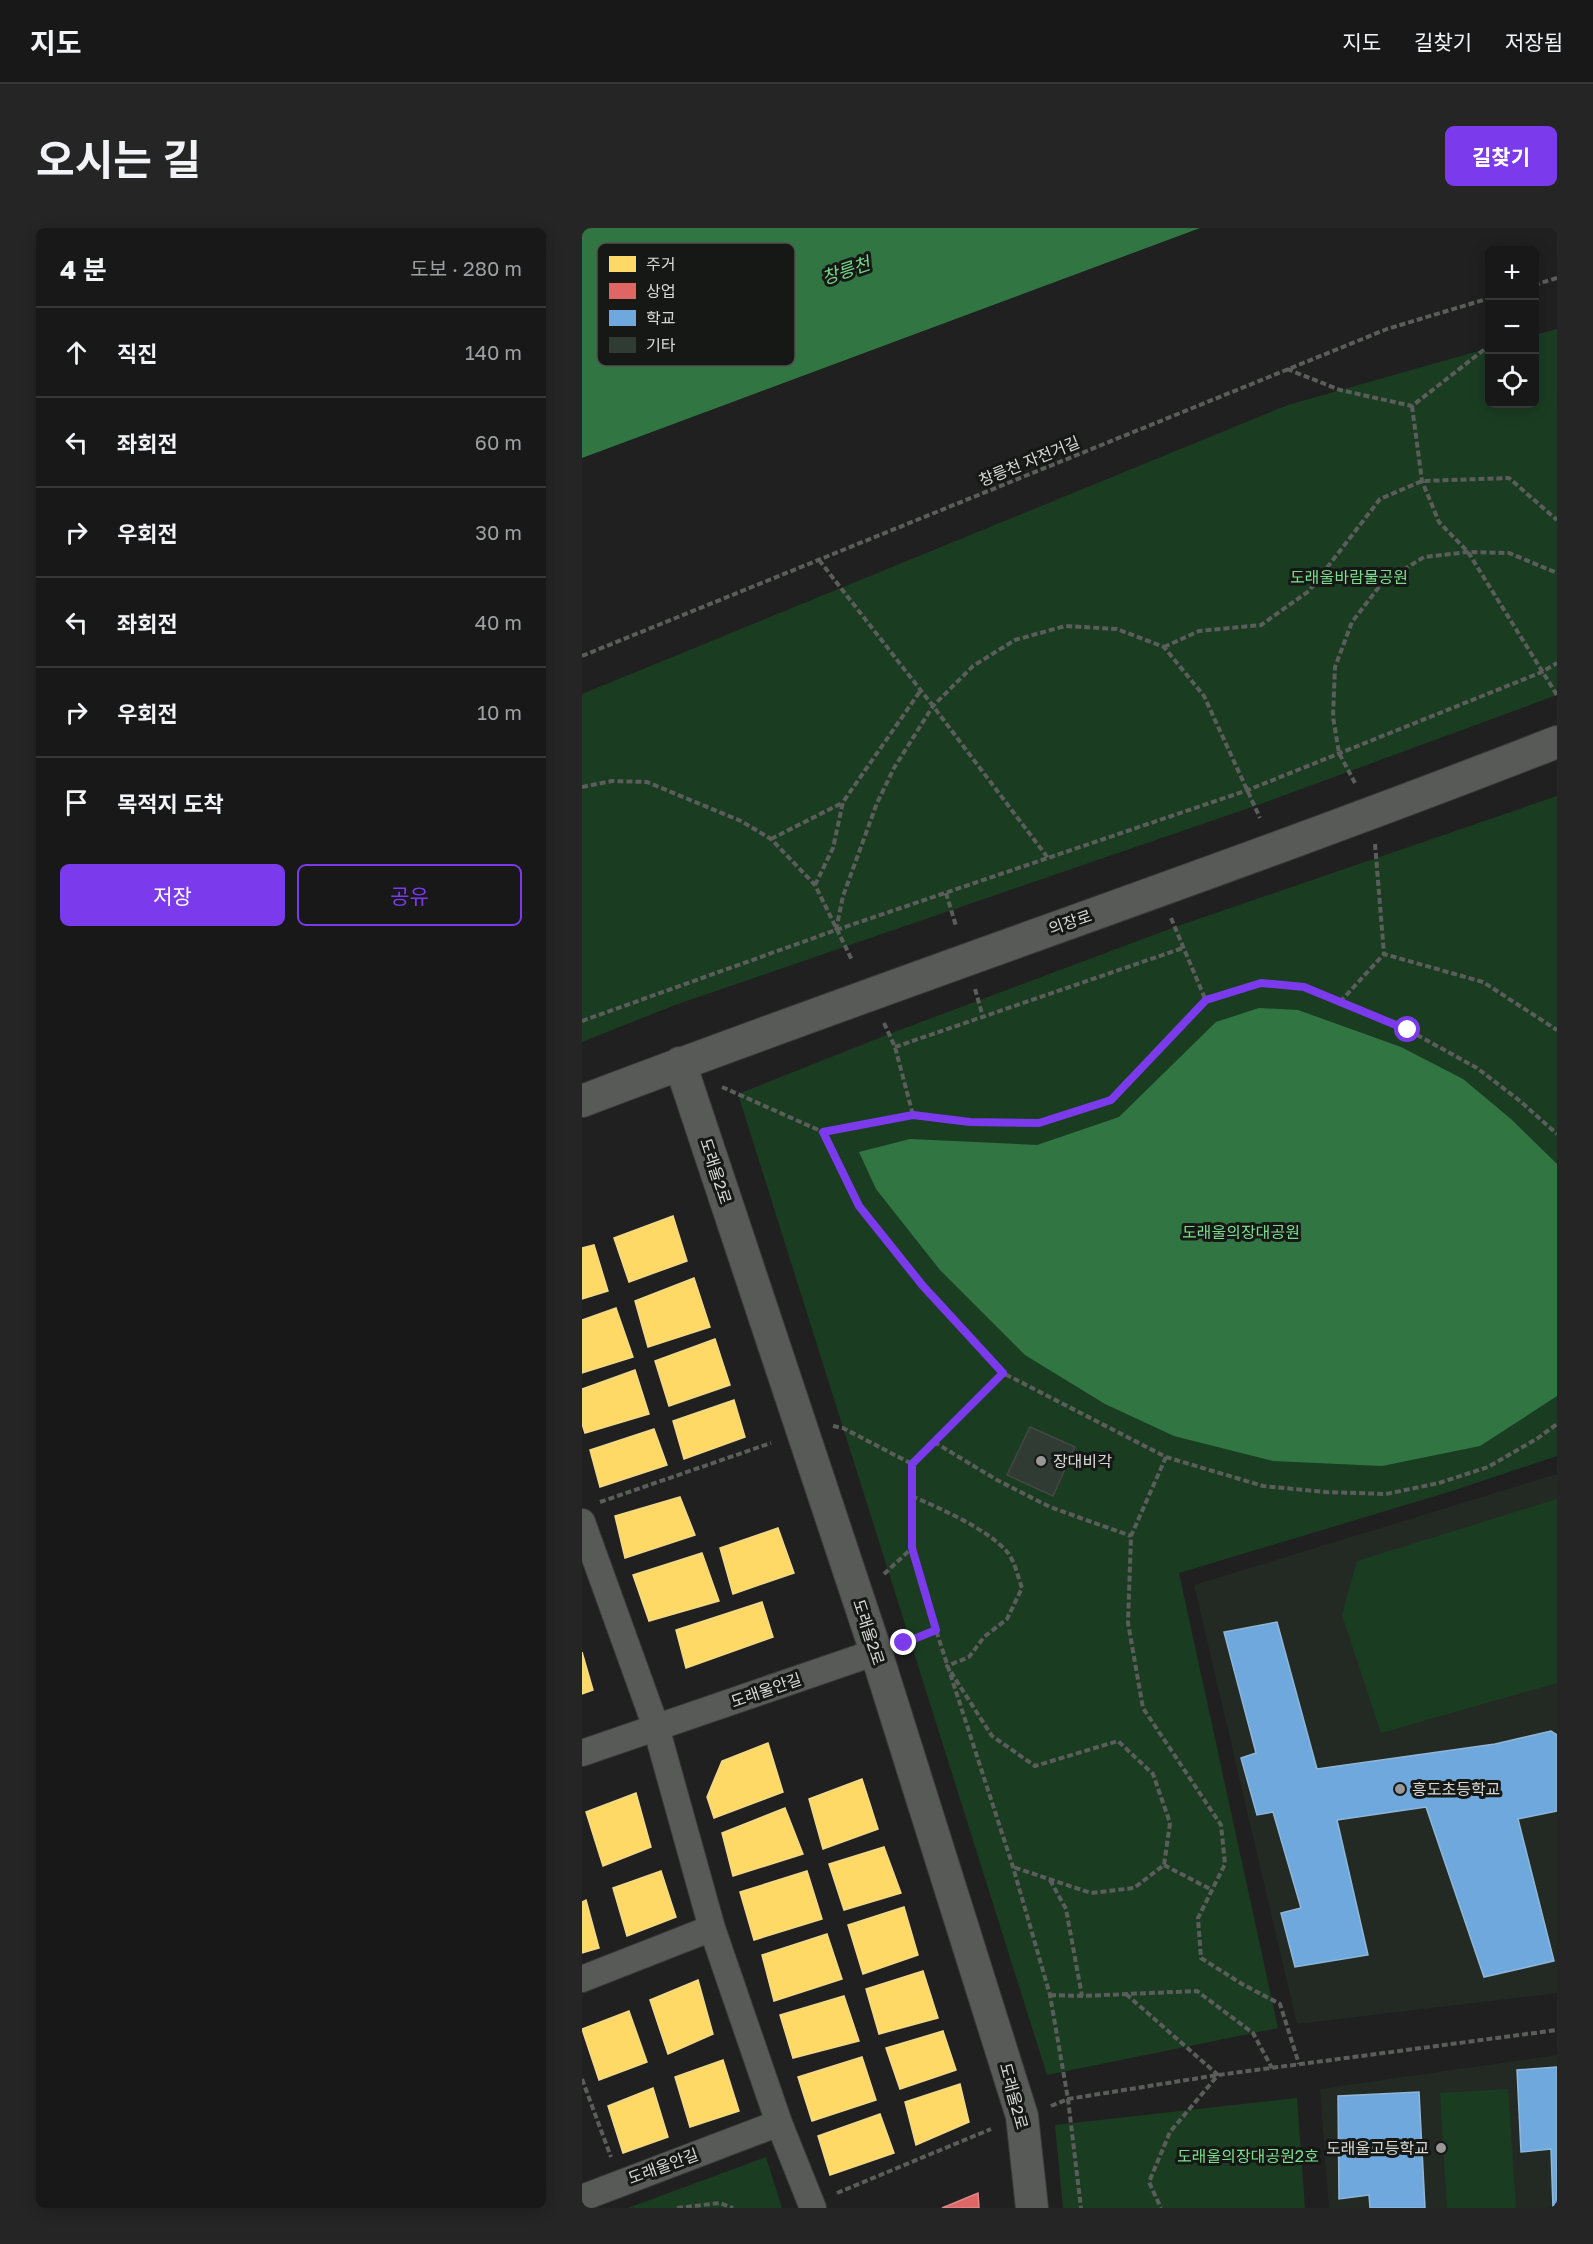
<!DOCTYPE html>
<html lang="ko">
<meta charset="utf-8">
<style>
:root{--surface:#171817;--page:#242524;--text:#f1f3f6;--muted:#9ea0a1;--line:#363736;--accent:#7c3aed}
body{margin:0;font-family:"Golos Text","Noto Sans KR",sans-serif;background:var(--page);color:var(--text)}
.controls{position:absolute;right:18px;top:18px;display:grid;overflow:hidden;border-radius:9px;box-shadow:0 3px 15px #0003}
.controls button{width:54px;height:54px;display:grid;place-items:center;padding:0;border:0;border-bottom:2px solid var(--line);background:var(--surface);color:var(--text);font:30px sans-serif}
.stop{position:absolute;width:18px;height:18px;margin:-14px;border:4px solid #7c3aed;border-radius:50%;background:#fff}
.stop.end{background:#7c3aed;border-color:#fff;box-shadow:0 2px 6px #0008}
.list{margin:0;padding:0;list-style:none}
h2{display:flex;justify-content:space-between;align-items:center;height:78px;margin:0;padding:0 24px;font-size:26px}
h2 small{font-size:20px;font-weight:400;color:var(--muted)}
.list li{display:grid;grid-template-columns:39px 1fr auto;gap:18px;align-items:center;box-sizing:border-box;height:90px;padding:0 24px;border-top:2px solid var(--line)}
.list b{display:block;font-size:22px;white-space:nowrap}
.list em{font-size:20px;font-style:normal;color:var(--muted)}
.actions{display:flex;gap:12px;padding:18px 24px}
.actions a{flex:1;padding:14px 0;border:2px solid var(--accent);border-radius:9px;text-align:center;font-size:21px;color:var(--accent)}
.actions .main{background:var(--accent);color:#fff}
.icon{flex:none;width:33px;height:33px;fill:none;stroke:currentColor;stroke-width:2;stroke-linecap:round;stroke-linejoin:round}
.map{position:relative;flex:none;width:975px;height:1980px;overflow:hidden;border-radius:9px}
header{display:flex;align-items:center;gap:36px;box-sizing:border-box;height:84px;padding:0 30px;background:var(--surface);border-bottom:2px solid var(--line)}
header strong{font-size:28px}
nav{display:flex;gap:33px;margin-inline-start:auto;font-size:21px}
.intro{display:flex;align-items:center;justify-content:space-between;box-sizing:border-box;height:144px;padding:0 36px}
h1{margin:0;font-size:42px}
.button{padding:15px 27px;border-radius:9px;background:var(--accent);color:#fff;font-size:21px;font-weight:700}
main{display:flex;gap:36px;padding:0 36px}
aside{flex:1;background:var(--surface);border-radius:9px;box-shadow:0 3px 15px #0003}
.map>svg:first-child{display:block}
.built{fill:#232a24}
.green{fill:#1a3d22}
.water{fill:#317642}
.homes{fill:#ffd966;stroke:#f3d988;stroke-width:1.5}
.shops{fill:#e06666;stroke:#d88;stroke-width:1.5}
.schools{fill:#6fa8dc;stroke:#8eb7da;stroke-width:1.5}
.building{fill:#2f3b33;stroke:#454645;stroke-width:1.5}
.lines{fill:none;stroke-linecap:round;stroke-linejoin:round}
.minor-casing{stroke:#3a3b3a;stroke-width:28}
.tertiary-casing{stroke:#3a3b3a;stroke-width:34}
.path{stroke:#5b5d5b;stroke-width:4;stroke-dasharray:6 3;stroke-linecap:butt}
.minor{stroke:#585a58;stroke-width:26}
.tertiary{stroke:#585a58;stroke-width:32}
.route{stroke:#7c3aed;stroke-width:8}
.poi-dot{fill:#979897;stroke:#151815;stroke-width:2}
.labels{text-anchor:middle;stroke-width:6;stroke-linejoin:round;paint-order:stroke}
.street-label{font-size:16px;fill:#d7d9d7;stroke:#151815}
.park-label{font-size:16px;fill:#7bdf8f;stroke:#151815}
.poi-label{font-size:16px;fill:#d7d9d7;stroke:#151815;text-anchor:start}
.water-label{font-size:18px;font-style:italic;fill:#77da8a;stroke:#151815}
.key{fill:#151815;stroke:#4f524f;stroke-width:1.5}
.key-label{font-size:16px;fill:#d7d9d7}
</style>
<header>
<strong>지도</strong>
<nav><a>지도</a><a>길찾기</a><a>저장됨</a></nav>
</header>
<div class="intro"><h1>오시는 길</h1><a class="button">길찾기</a></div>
<main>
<aside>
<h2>4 분<small>도보 · 280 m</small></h2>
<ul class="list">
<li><svg class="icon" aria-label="ahead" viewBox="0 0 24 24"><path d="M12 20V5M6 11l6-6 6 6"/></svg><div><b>직진</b></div><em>140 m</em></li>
<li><svg class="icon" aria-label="left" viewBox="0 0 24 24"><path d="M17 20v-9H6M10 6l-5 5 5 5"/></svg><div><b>좌회전</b></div><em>60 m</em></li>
<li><svg class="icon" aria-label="right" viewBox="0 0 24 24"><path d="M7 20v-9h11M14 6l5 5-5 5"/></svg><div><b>우회전</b></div><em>30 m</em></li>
<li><svg class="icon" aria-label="left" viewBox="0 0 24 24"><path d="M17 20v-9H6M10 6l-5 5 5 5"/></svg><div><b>좌회전</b></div><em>40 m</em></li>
<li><svg class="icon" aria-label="right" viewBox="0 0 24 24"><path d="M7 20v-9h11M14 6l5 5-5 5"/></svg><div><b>우회전</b></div><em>10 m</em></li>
<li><svg class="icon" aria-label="arrive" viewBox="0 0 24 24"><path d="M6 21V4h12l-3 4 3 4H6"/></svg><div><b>목적지 도착</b></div></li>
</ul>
<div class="actions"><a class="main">저장</a><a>공유</a></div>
</aside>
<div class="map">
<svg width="975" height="1980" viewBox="0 0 975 1980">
<rect width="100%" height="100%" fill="#1f201f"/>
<!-- built -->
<path class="built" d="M975 1246V1765L715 1796 612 1357Z
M975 1827V1980H747L738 1861Z"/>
<!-- green -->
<path class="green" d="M975 101V467L673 578 93 777 0 814V466L706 177 907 120 908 176H952L953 107Z
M975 568V1228L870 1263 597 1345 696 1800 465 1847 156 866 307 806 593 699Z
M975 1271V1455L799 1505 760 1387 775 1333Z
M926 1861 934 1980H865L858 1865Z
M715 1870 723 1980H481L473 1897Z
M184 1929 200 1980H46Z"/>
<!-- water -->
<path class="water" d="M0 0H618L0 230Z
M677 780 716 782 819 819 881 851 929 891 975 936V1168L898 1218 800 1238 691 1233 592 1208 523 1176 443 1127 358 1042 294 961 277 924 328 911 455 917 537 889 634 794Z"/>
<!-- homes -->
<path class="homes" d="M91 988 105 1033 47 1054 32 1010Z
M12 1017 26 1063 0 1071V1020Z
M112 1050 128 1099 66 1119 53 1073Z
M34 1080 51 1129 0 1145V1092Z
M133 1111 148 1157 87 1178 73 1133Z
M53 1142 67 1186 3 1205 0 1196V1161Z
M152 1172 163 1209 102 1231 91 1193Z
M72 1201 85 1237 18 1259 8 1222Z
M98 1269 113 1307 43 1330 33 1288Z
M196 1300 212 1345 151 1366 138 1320Z
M120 1325 137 1373 67 1393 51 1347Z
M180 1374 191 1409 104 1440 94 1402Z
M0 1424 11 1462 0 1466Z
M186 1515 201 1564 132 1590 125 1569 140 1533Z
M280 1551 296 1601 241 1621 227 1571Z
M54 1565 69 1619 21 1638 4 1584Z
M203 1580 221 1626 151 1648 140 1605Z
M302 1619 319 1665 262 1682 247 1636Z
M79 1643 94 1689 45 1708 31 1660Z
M225 1643 240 1691 172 1712 158 1664Z
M4 1672 17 1720 0 1725V1674Z
M322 1679 336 1727 281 1746 266 1697Z
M245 1706 260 1751 192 1773 180 1727Z
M341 1743 356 1790 297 1806 284 1761Z
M116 1752 131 1806 86 1826 68 1772Z
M262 1768 277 1813 211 1830 198 1787Z
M47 1783 65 1834 17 1852 0 1801Z
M361 1803 374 1842 318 1861 304 1820Z
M280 1829 294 1872 230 1893 216 1849Z
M141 1832 157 1883 108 1899 93 1849Z
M378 1856 387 1894 334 1917 323 1874Z
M71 1860 86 1909 41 1925 26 1878Z
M298 1886 312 1925 248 1947 236 1908Z"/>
<!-- shops -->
<path class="shops" d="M396 1965 397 1980H360Z"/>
<!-- schools -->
<path class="schools" d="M695 1394 735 1541 913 1516 969 1503 975 1507V1583L936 1591 972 1733 902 1749 844 1579 755 1592 786 1727 713 1739 699 1685 719 1680 691 1584 675 1587 659 1530 674 1525 642 1404Z
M975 1839V1980H971L969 1921 939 1924 935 1842Z
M837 1864 843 1980H788L787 1967 757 1971 756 1868Z"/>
<!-- building -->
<path class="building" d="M448 1199 493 1219 471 1268 425 1247Z"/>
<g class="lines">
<defs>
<path id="minor" d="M0 1294 74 1499 130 1700 197 1895 231 1980
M0 1525 294 1424
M0 1751 130 1700
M0 1970 197 1895"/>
<path id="tertiary" d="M98 835 294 1424 440 1888 450 1980
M0 873C324 750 653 640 975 514"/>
</defs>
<!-- minor casing -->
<use href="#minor" class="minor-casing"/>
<!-- tertiary casing -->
<use href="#tertiary" class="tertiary-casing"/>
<!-- path -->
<path class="path" d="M952 57 975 50
M705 141 758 162 830 178 908 117
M830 178 840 253 857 294 886 324 975 467
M237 332 351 478 466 630
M582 419 617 403 679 397 727 363 798 271 840 253 927 250 975 292
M0 428 805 101 908 70
M773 555 757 525 751 489 753 439 770 394 800 355 842 329 886 324 927 325 975 345
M0 559 30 553 65 554 159 593 189 611 233 657 270 732
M189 611 260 575
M793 616 802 726
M233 657 251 620 261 574 339 462
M364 665 374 698
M589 690 624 773
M254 702 261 668 295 575 312 540 351 478 391 438 433 412 483 398 535 401 582 419 622 468 678 590
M393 761 401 789
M758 774 802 726 901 754 975 802
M0 793 254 702 666 562 960 444 975 435
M302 795 313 819 331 887
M313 819 601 720
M140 859 241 904 331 887 389 894 457 895 529 872 624 773 679 755 722 759 826 802 895 840 938 873 975 906
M241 904 277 978 341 1058 421 1145 584 1229 681 1258 743 1264 804 1266 857 1255 906 1239 956 1210 975 1196
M251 1198 261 1200 330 1236 421 1145
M352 1214 415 1252 468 1279 549 1308
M584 1229 549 1308 546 1395 561 1480 639 1597 643 1636 616 1690 619 1730 660 1756 698 1776 717 1836
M330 1236V1320L354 1402 431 1639 468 1767 486 1871 499 1980
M330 1268C357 1280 408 1302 426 1325 433 1334 436 1349 440 1360L425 1391 402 1409 387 1429 365 1438 410 1508 453 1538 536 1513 571 1546 588 1595 582 1637 552 1660 509 1665 431 1639
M18 1274 189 1215
M302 1346 330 1320
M323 1414 354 1402
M582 1637 630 1662
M468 1652 484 1681 500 1768
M544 1766 636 1847 588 1904 567 1954 579 1980
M468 1767 500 1768 615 1763 671 1805 690 1840
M0 1851 29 1929
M469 1878 486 1871 636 1847 975 1802
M255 1965 409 1901
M95 1980 138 1975 151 1980"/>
<!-- minor -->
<use href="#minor" class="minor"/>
<!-- tertiary -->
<use href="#tertiary" class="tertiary"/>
</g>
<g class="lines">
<!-- route -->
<path class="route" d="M322 1415 354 1402 330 1320V1236L421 1145 341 1058 277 978 241 904 331 887 388 894 457 895 529 872 624 772 679 755 722 759 826 802"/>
</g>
<!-- markers -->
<g class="poi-dot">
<circle cx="459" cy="1233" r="6"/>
<circle cx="818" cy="1561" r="6"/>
<circle cx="859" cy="1920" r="6"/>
</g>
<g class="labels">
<!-- street labels -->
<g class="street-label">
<text transform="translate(447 233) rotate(-22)" y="6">창릉천 자전거길</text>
<text transform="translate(488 694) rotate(-19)" y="6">의장로</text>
<text transform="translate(134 943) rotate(72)" y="6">도래울2로</text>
<text transform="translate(287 1404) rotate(72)" y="6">도래울2로</text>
<text transform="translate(184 1462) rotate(-19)" y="6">도래울안길</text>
<text transform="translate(432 1868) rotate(75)" y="6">도래울2로</text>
<text transform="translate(81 1938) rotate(-20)" y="6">도래울안길</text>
</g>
<!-- park labels -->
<g class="park-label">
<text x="767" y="355">도래울바람물공원</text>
<text x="659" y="1010">도래울의장대공원</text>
<text x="666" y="1934">도래울의장대공원2호</text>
</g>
<!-- poi labels -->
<g class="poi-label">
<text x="471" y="1239">장대비각</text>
<text x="830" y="1567">흥도초등학교</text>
<text x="847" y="1926" text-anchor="end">도래울고등학교</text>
</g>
<!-- water labels -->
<g class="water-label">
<text transform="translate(264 43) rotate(-19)" y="6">창릉천</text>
</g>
</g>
<!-- legend -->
<rect x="15" y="15" width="198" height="123" rx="9" class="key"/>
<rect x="27" y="28" width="27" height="16" fill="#ffd966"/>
<rect x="27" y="55" width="27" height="16" fill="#e06666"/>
<rect x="27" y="82" width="27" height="16" fill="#6fa8dc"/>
<rect x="27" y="109" width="27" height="16" fill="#2f3b33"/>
<g class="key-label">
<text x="64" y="42">주거</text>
<text x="64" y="69">상업</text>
<text x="64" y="96">학교</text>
<text x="64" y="123">기타</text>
</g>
</svg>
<div class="controls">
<button>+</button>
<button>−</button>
<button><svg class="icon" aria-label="locate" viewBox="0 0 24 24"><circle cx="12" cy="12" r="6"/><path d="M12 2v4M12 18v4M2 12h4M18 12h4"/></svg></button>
</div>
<div class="stop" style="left:826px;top:802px"></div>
<div class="stop end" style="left:322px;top:1415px"></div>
</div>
</main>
